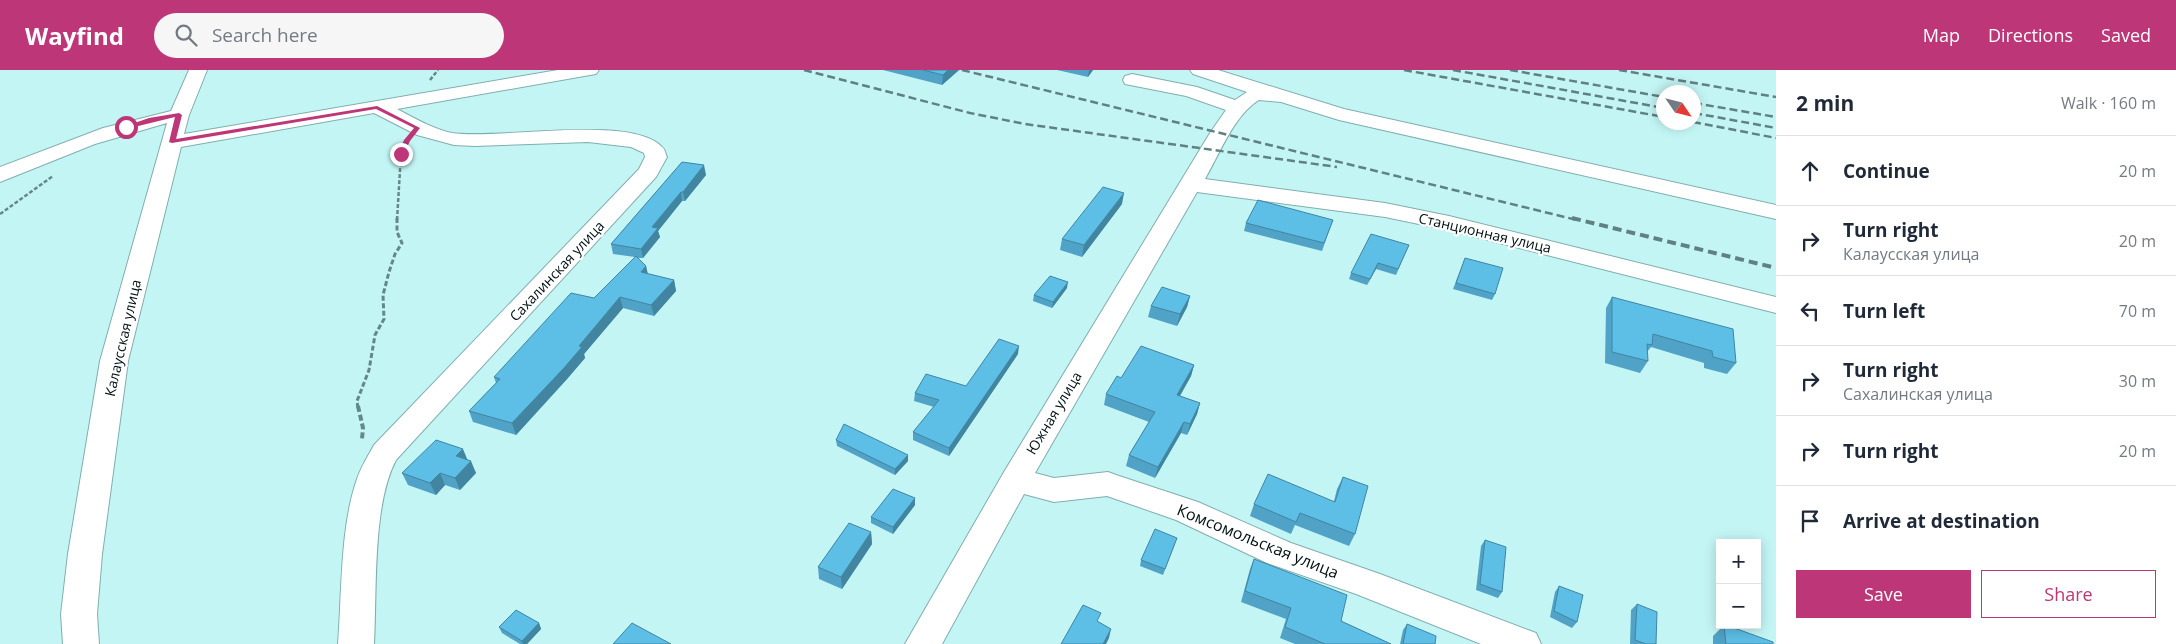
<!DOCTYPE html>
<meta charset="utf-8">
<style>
:root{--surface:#fff;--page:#f6f6f7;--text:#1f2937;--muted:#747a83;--line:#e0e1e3;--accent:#bd3778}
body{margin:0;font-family:"Open Sans",sans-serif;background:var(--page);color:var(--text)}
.controls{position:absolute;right:15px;bottom:15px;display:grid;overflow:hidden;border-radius:0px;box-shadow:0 2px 12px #0003}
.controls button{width:45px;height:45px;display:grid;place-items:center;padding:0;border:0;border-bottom:1px solid var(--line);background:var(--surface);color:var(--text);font:25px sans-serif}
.compass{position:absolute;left:1656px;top:15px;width:45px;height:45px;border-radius:50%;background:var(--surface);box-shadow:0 2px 12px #0003;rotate:125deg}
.stop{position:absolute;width:15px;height:15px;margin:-11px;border:4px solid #bd3778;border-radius:50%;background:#fff}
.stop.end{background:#bd3778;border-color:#fff;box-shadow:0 1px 5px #0008}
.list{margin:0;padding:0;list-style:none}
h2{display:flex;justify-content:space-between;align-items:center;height:65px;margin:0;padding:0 20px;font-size:21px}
h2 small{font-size:16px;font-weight:400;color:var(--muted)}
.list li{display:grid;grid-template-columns:32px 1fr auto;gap:15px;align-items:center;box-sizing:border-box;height:70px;padding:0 20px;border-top:1px solid var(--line)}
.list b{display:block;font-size:19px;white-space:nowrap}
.list p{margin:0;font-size:16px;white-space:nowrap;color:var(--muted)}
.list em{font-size:16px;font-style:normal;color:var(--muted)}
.actions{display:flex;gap:10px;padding:15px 20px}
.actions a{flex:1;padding:11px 0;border:1px solid var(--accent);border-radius:0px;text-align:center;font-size:18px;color:var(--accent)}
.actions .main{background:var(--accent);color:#fff}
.icon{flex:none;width:28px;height:28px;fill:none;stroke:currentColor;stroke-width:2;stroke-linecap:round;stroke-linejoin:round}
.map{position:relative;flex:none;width:1776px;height:574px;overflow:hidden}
header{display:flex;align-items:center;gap:30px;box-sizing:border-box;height:70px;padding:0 25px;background:var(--accent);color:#fff}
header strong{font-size:24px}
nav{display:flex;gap:28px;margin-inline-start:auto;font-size:18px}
.search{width:350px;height:45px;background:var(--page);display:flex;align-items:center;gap:12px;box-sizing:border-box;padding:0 18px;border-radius:28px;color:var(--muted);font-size:19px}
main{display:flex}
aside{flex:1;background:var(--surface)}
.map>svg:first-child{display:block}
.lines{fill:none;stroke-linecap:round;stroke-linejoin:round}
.minor-casing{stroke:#80aeae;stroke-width:2}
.path-far2{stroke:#668787;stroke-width:2.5;stroke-dasharray:4 2;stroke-linecap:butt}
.path-far1{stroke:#668787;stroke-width:3;stroke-dasharray:5 2.5;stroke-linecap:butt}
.path{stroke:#668787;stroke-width:4;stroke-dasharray:6 3;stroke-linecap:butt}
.minor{fill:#fff;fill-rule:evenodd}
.rail-far1{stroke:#608181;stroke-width:2.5;stroke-dasharray:8 4;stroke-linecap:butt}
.rail{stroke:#608181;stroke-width:4;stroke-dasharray:9 5;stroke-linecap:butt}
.wall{fill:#50a3c6}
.shaded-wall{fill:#4185a1}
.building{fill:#5dbee6;stroke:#4185a1}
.route{fill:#bd3778}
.labels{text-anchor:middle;stroke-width:4.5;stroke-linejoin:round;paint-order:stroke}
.street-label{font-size:14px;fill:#011111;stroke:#fff}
.near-street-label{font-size:16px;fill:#011111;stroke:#fff}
</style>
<header>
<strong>Wayfind</strong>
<div class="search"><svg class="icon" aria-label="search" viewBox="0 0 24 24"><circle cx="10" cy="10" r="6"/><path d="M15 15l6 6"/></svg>Search here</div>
<nav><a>Map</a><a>Directions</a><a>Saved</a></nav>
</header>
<main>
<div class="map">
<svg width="1776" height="574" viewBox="0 0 1776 574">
<rect width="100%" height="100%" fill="#c4f5f5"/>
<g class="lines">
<defs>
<path id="minor" d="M189 0H207L189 45 184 64 558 0H599L596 4 590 5 397 39C414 48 433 59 452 63 499 70 631 44 662 77 665 79 665 83 667 87L656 107 396 390C372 435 377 522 374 574H338C342 523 340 457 357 409 361 397 368 386 374 375L639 99 645 87 644 83 631 77 588 72 475 76 454 75 417 65 374 43 181 77 128 291 102 484 97 544 99 574H63L61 544 68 484 100 291 167 53 95 74 0 112V97L103 58 171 41Z
M1190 0H1218L1344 39 1776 135V149L1339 50 1281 32 1259 30C1234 45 1219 85 1205 109L1385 133 1449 146 1776 227V243L1448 160 1385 147 1197 122 1035 403 1054 408 1108 402 1119 406 1198 432 1291 473 1380 504 1536 563 1541 574H1481L1356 524 1267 493 1176 450 1107 426 1054 432 1024 424 942 574H905L1004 402 1210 63 1226 40 1186 26 1125 14 1123 10 1125 6 1132 4 1197 17 1235 30 1247 22 1193 4Z"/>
</defs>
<!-- minor casing -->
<use href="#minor" class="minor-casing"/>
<!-- path-far2 -->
<path class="path-far2" d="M430 10 438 0
M0 144 53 106
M397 150 401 84 406 72"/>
<!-- path-far1 -->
<path class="path-far1" d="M358 338 357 331 369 300 375 265 384 249 383 225 389 202 395 184 402 173 397 162V148"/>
<!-- path -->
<path class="path" d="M358 336 363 358 362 369"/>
<!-- minor -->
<use href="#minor" class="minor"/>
<!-- rail-far1 -->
<path class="rail-far1" d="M804 0 970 43 1025 54 1337 97
M962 0 1577 150
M1404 0 1664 47
M1453 0 1664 38
M1510 0 1664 27
M1619 0 1776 27
M1694 33 1776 47
M1694 43 1776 58
M1693 52 1776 68"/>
<!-- rail -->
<path class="rail" d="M1572 148 1776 198"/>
</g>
<!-- wall -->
<path class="wall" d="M883 0H959L942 15Z
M1057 0H1093L1088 7Z
M682 92 706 105 685 131H682L658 161 660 167 643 188H637L646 196 648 204 674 210 676 221 654 246 623 238 584 284 585 288 567 309 516 365 473 352 469 341 496 313 494 307 594 228 635 187 613 184 611 174Z
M1122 134 1082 187 1060 180 1062 169Z
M1333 150 1322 181 1244 161 1246 153Z
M1409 175 1396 205 1376 199 1367 215 1349 209 1351 203Z
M1465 188 1495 224 1492 230 1453 219Z
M1067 218 1052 238 1033 231 1034 225Z
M1190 226 1187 237 1177 256 1148 247 1151 236Z
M1612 227 1736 293 1727 304 1704 298V293L1651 277 1647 282 1648 291 1640 303 1605 293 1606 238Z
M1018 284 949 386 913 370V362L934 337 914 331 915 323 966 316Z
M1194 295 1191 306 1180 326 1200 333 1197 344 1187 365 1181 363 1155 408 1126 396 1129 385 1149 352 1104 335 1106 324Z
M836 370 908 385V391L895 405 837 376Z
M468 390 476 403 460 420 445 415 436 425 408 415 402 403Z
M1343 407 1355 464 1349 476 1295 455 1291 464 1250 446 1254 434 1334 431 1337 419Z
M915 435 893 464 871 453V447Z
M871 462 872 474 842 519 819 509 818 497Z
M1177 468 1163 505 1140 496 1141 490Z
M1485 470 1502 522 1498 528 1476 520 1481 476Z
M1254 489 1341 551 1391 574H1295L1280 568 1286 549 1241 532 1250 499Z
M1559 516 1577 552 1572 558 1550 547 1555 522Z
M1637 534 1656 574H1630L1631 540Z
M539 553 541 559 527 574H520L502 563 499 557Z
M1407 554 1435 574H1400L1403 560Z
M1724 555H1726L1773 574H1713V566Z"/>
<!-- shaded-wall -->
<path class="shaded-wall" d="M948 0H959L942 15 943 5Z
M1089 0H1093L1088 7Z
M704 95 706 105 685 131 683 122Z
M681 122 682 131 658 161 660 167 643 188 641 179 652 157Z
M1124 123 1122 134 1082 187 1084 175Z
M1378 193 1376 199 1367 215Z
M646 196 648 206 641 202Z
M674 210 676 221 654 246 651 235Z
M1068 212 1067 218 1052 238 1053 232Z
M1190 226 1187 237 1177 256 1180 244Z
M620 227 623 238 584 284 585 288 567 309 516 365 512 353Z
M1019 276 1018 284 949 386V378Z
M1194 295 1191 306 1174 336 1177 325Z
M1200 333 1197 344 1187 365 1190 354Z
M1184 352 1181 363 1155 408 1158 397Z
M463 379 468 391 456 386Z
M908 385V391L895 405V399Z
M471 391 476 403 460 420 455 408Z
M440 403 445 415 436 425 430 413Z
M915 428V435L893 464V457Z
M871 462 872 474 842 519 841 507Z
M539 553 541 559 527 574H523L522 571Z
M1111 559 1109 568 1106 574H1103Z"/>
<!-- building -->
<path class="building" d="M923 0H948L943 5Z
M682 92 704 95 683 122H681L652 157 658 158 641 179 611 174Z
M1103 117 1124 123 1084 175 1062 169Z
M1258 130 1333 150 1324 173 1246 153Z
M1371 164 1409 175 1398 199 1378 193 1370 209 1351 203Z
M636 186 646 196 641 202 674 210 651 235 620 227 579 276 582 277 564 298 512 353 469 341 500 309 494 307 571 223 594 228Z
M1465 188 1503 198 1495 224 1456 213Z
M1050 206 1068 212 1053 232 1034 225Z
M1162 217 1190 226 1180 244 1151 236Z
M1612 227 1733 259 1736 293 1713 287 1712 281 1653 264 1652 275 1647 274 1648 291 1612 282Z
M999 269 1019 276 949 378 913 362 939 330 915 323 926 304 966 316Z
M1141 276 1194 295 1177 325 1200 333 1190 354 1184 352 1158 397 1129 385 1155 342 1106 324 1117 306 1121 308Z
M844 354 908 385 895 399 836 370Z
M436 370 463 379 456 386 471 391 455 408 440 403 430 413 402 403Z
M1268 404 1335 432 1343 407 1368 416 1355 464 1300 443 1296 452 1254 434Z
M893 419 915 428 893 457 871 447Z
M849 453 871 462 841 507 818 497Z
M1155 459 1177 468 1165 499 1141 490Z
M1485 470 1506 477 1502 522 1480 514Z
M1254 489 1347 525 1341 551 1391 574H1325L1285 557 1291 538 1245 521Z
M1559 516 1583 525 1577 552 1554 541Z
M1637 534 1657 542 1656 574H1646L1635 570Z
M1083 535 1101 543 1097 551 1111 559 1103 574H1061Z
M516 540 539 553 522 571 499 557Z
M632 553 671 574H613Z
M1407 554 1436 566 1435 574H1403Z
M1724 555H1726L1773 572V574H1726Z"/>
<!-- route -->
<path class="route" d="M377 36 420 58 410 71 403 85 398 84 404 70 414 58 376 39 172 73 169 72 175 47 126 59 123 57 149 48 179 43 182 45 176 69Z"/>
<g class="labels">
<!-- street labels -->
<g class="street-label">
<text transform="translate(1485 163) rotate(13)" y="5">Станционная улица</text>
<text transform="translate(557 201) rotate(-47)" y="5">Сахалинская улица</text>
<text transform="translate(123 268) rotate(-77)" y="5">Калаусская улица</text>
<text transform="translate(1054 343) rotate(-59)" y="5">Южная улица</text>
</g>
<!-- near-street labels -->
<g class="near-street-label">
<text transform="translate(1258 471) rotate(22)" y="6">Комсомольская улица</text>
</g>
</g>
</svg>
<div class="controls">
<button>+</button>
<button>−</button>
</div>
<svg class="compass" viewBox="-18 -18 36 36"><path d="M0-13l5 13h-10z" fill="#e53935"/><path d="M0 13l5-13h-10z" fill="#747a83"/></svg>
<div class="stop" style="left:126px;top:57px"></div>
<div class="stop end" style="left:401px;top:84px"></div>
</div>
<aside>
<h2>2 min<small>Walk · 160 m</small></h2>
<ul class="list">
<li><svg class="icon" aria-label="ahead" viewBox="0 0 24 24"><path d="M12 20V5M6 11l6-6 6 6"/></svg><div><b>Continue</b></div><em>20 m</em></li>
<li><svg class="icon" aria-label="right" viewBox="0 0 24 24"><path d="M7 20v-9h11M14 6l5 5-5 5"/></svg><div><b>Turn right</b><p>Калаусская улица</p></div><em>20 m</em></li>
<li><svg class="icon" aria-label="left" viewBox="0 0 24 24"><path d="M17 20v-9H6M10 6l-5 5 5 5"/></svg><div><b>Turn left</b></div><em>70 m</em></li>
<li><svg class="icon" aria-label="right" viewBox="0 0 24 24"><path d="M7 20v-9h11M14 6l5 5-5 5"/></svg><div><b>Turn right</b><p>Сахалинская улица</p></div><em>30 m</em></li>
<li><svg class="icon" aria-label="right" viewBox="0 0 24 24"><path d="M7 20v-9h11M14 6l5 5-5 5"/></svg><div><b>Turn right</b></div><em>20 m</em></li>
<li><svg class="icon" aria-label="arrive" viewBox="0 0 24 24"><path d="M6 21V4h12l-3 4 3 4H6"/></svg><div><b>Arrive at destination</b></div></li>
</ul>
<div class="actions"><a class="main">Save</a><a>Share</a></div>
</aside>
</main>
